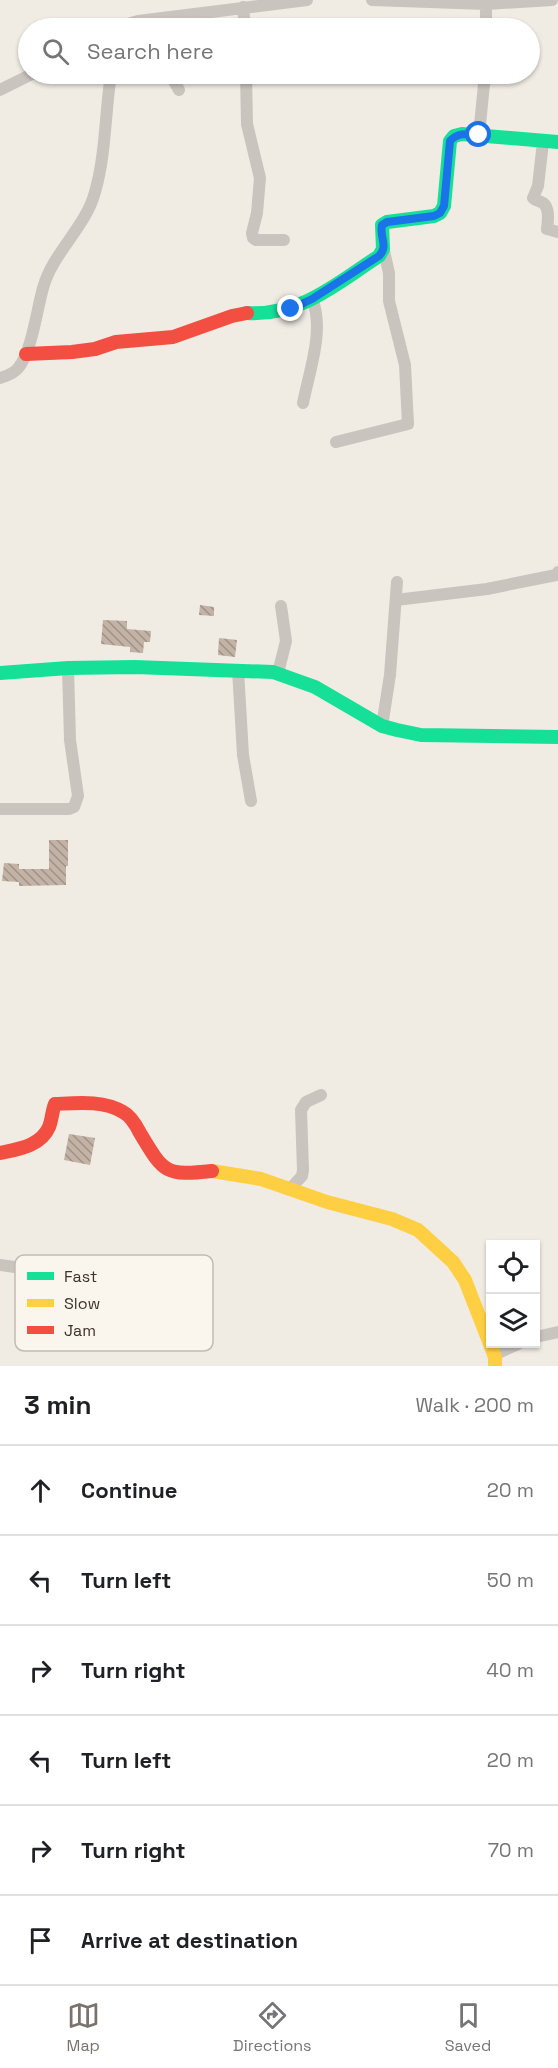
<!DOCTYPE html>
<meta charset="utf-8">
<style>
:root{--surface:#fff;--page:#f6f6f6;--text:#202124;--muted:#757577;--line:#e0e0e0;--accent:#7a736c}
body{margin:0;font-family:"Space Grotesk",sans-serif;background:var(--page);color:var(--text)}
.controls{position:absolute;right:18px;bottom:18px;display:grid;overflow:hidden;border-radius:0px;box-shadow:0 2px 4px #0004}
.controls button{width:54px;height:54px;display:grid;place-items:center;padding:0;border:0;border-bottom:2px solid var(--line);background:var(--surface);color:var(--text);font:30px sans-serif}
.stop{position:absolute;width:18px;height:18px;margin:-14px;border:4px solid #1a73e8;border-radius:50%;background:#fff}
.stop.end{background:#1a73e8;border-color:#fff;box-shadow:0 2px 6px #0008}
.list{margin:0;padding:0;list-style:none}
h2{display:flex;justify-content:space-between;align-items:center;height:78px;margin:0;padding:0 24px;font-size:26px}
h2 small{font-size:20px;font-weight:400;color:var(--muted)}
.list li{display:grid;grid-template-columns:39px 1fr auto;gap:18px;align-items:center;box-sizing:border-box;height:90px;padding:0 24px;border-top:2px solid var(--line)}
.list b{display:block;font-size:22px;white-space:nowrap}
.list em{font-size:20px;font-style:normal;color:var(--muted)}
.icon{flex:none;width:33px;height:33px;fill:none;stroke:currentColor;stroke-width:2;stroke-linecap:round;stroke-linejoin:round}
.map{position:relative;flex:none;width:558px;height:1366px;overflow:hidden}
.search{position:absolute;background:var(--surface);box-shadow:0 2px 4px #0004;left:18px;right:18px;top:18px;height:66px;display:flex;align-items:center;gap:15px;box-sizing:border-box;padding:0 21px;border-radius:33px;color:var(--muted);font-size:22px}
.sheet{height:618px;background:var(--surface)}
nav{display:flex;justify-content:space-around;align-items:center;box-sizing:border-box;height:84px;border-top:2px solid var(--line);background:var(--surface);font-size:16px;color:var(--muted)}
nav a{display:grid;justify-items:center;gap:3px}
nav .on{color:var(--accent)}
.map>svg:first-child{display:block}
.building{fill:url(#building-back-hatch)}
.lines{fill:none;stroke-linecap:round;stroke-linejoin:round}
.street{stroke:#c9c4bd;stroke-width:12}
.fast{stroke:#16e098;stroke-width:14}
.slow{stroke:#ffcf43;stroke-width:14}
.jam{stroke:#f24e42;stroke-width:14}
.route{stroke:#1a73e8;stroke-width:8}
.key{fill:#fbf6ed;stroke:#c1bbb3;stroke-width:1.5}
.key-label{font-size:16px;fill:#3a322b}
</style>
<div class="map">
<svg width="558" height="1366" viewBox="0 0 558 1366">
<defs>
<pattern id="building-back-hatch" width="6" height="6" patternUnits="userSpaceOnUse" patternTransform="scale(1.5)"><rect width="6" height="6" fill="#c3b2a6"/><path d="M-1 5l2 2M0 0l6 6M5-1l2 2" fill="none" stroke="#9f9187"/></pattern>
</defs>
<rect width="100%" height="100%" fill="#f0ece4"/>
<!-- building -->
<path class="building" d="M200 605 214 607V616L199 615Z
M103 620 127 621V629L151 631 150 642H144L143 653 130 652V647L101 644Z
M219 638 237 640 235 657 218 655Z
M49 840H68V866H66V885L19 886V882L2 881 4 863 19 864V869H49Z
M69 1134 95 1138 90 1165 64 1160Z"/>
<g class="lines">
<!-- street -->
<path class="street" d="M372 0 486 4 552 0
M243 7 245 28
M120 28 124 25 138 21 307 0
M486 28V4
M170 74 179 90
M246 74 247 124 260 178 257 213 252 233 253 238 256 240H284
M0 90 32 74
M479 135 485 74
M543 142 538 186 533 198C536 201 540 201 543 203 550 208 548 221 547 229L558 232
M0 378C7 376 15 373 19 367 32 350 37 309 43 288 53 252 86 227 95 192 106 154 105 112 111 74
M303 403C309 372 325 329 312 299
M336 442 408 424 405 365 389 301V273L384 251
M396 600 487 589 556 575 558 572
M238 670 243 755 251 801
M278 673 286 641 281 606
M382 726 390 675 397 582
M0 809H69L74 807 78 796 70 740 68 668
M290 1189 302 1176 303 1170 301 1110 306 1102 321 1095
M0 1265 57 1273
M536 1337 558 1332
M495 1357 498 1353 518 1344"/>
<!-- fast -->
<path class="fast" d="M247 313C301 316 336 284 379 256L383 249 382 225 387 222 434 216 440 213 444 206 450 141 454 136 462 134 558 142
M0 673 68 668 135 667 273 672 315 687 382 726 397 730 421 735 558 737"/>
<!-- slow -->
<path class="slow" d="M212 1171 261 1179 327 1202 392 1219 418 1230 453 1262 465 1280 495 1357V1366"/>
<!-- jam -->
<path class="jam" d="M26 354 72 352 95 349 116 342 173 337 232 316 247 313
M0 1153C18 1149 41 1146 49 1127 52 1120 52 1111 55 1104 77 1103 103 1100 123 1112 131 1116 136 1125 140 1133 164 1173 165 1176 212 1171"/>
</g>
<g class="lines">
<!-- route -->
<path class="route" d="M291 309 312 299 379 256C389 246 379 237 382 225L387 222 434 216 440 213 444 206 450 141C458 132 468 134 479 135"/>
</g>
<!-- legend -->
<rect x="15" y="1255" width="198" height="96" rx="9" class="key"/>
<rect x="27" y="1272" width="27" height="8" fill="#16e098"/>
<rect x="27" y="1299" width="27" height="8" fill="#ffcf43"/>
<rect x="27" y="1326" width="27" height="8" fill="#f24e42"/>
<g class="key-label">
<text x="64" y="1282">Fast</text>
<text x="64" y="1309">Slow</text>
<text x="64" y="1336">Jam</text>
</g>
</svg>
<div class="controls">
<button><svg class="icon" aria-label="locate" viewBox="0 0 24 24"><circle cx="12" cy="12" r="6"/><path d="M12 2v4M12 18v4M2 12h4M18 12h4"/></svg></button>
<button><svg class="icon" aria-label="layers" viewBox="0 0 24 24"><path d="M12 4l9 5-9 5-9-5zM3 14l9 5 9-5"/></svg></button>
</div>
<div class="stop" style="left:479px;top:135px"></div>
<div class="stop end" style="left:291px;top:309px"></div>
<div class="search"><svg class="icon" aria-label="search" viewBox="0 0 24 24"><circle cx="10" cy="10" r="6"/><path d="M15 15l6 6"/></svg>Search here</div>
</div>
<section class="sheet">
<h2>3 min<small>Walk · 200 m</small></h2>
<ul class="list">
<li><svg class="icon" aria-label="ahead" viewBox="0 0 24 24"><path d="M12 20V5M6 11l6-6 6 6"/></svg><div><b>Continue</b></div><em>20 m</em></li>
<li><svg class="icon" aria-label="left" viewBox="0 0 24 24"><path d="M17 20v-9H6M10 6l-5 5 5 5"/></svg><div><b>Turn left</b></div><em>50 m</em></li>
<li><svg class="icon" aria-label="right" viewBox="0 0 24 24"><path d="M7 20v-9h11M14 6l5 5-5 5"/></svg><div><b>Turn right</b></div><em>40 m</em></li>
<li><svg class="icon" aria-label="left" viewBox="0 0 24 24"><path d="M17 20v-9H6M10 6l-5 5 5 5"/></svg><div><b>Turn left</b></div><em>20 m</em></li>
<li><svg class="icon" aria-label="right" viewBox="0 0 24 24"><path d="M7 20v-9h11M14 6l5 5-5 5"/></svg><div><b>Turn right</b></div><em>70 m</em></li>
<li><svg class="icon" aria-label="arrive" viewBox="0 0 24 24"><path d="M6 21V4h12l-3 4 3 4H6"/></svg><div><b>Arrive at destination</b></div></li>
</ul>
</section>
<nav>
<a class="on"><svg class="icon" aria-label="map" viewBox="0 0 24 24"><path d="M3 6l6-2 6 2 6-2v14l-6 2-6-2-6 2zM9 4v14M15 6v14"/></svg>Map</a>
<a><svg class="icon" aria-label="directions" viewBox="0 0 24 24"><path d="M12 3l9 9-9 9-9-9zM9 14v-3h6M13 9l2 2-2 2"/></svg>Directions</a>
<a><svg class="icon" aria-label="saved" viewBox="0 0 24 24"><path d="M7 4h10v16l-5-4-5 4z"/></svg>Saved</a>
</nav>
